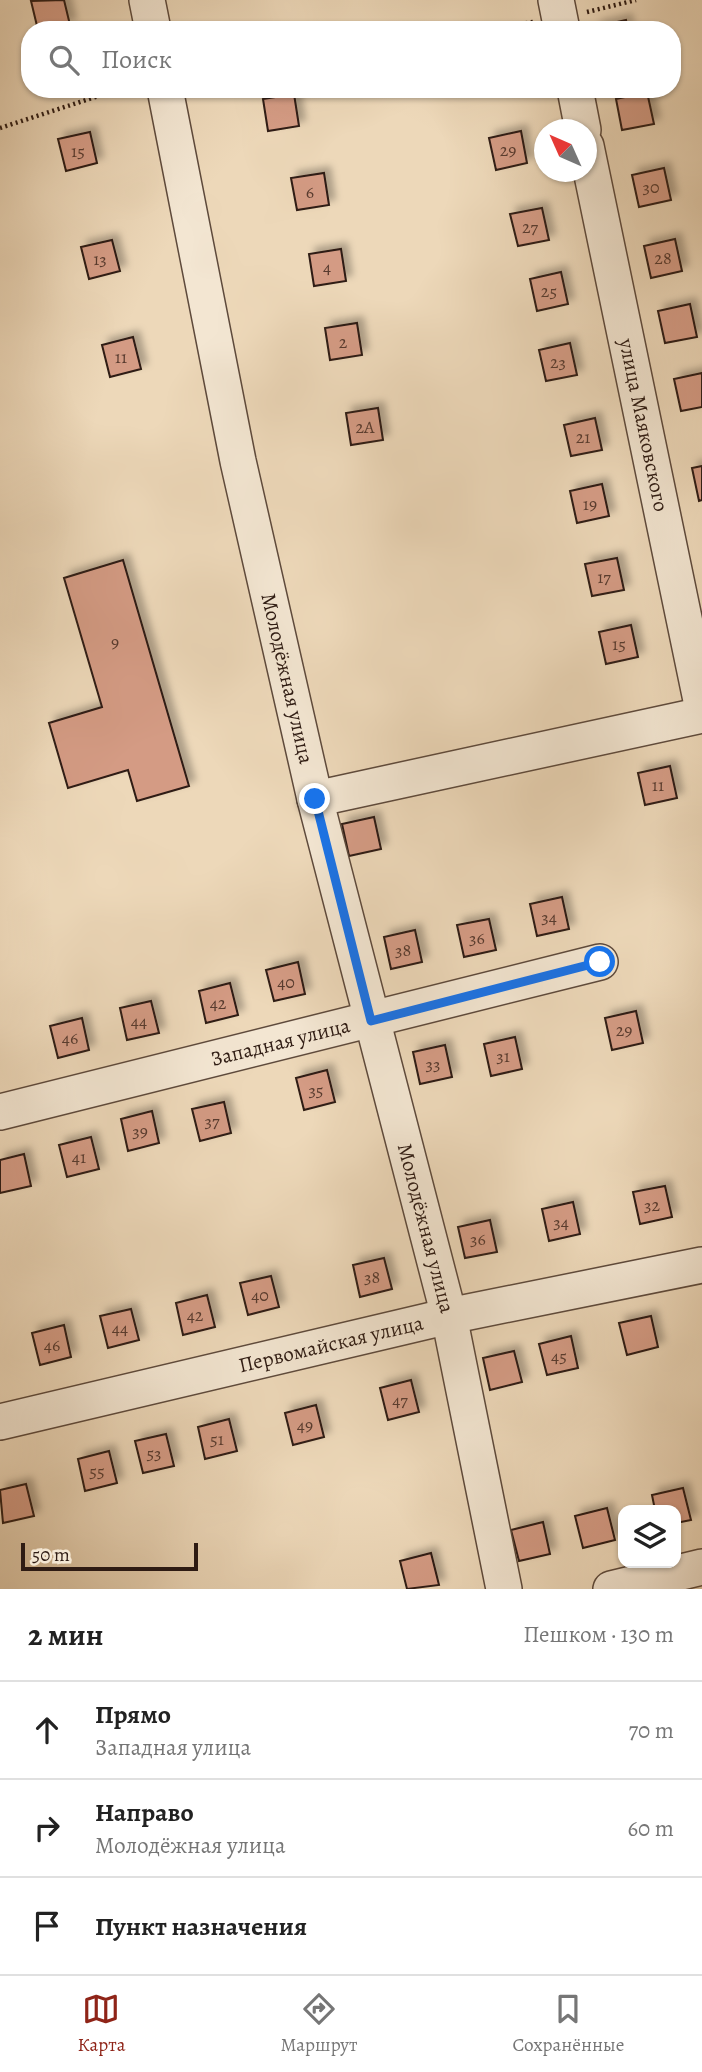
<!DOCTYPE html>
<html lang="ru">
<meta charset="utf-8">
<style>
:root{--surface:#fff;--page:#f2f2f2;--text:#222;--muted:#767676;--line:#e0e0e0;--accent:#8f2418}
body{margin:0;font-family:Alegreya,serif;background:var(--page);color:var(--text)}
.controls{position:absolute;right:21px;bottom:21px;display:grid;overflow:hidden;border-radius:14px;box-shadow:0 2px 5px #0004}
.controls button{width:63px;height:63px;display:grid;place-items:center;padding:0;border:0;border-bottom:2px solid var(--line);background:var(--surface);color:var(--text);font:35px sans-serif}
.compass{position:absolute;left:534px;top:119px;width:63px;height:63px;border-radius:50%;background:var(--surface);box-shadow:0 2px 5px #0004;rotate:315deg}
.scale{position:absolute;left:21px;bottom:18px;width:177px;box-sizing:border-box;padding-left:7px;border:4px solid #2e1b13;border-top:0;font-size:19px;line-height:24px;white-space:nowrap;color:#2e1b13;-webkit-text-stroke:5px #f3e6d2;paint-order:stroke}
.stop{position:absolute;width:21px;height:21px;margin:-16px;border:5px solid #1a73e8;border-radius:50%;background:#fff}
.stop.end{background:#1a73e8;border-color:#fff;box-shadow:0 2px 7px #0008}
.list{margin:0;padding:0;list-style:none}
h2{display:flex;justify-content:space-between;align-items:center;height:91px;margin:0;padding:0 28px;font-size:30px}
h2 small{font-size:23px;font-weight:400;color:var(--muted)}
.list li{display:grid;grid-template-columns:46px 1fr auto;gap:21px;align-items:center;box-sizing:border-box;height:98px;padding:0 28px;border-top:2px solid var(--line)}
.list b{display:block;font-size:26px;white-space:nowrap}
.list p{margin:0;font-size:23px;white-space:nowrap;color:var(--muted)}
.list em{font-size:23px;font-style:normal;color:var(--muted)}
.icon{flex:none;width:38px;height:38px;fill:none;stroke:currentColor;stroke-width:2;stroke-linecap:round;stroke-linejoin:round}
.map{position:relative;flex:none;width:702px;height:1589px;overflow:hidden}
.search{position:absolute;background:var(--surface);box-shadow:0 2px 5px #0004;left:21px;right:21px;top:21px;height:77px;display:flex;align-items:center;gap:18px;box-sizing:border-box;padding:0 24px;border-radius:28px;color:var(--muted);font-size:26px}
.sheet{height:385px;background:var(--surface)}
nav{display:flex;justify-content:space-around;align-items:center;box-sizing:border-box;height:98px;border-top:2px solid var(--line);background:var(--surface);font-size:19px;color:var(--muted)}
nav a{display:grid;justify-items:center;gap:4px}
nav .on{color:var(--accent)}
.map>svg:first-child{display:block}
.building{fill:#d49b84;stroke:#2e1b13;stroke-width:2;filter:url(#shadow)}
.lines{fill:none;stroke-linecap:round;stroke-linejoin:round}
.minor-casing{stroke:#5e4a3c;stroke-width:38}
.path{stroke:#2e1b13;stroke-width:4.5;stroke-dasharray:2 3.5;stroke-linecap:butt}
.minor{stroke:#f3e6d2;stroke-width:35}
.route{stroke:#1a73e8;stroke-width:9}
.labels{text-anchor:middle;stroke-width:7;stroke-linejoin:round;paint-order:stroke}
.number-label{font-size:18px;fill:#583b2f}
.street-label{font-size:21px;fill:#2e1b13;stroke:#f3e6d2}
</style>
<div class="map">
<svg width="702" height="1589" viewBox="0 0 702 1589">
<defs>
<filter id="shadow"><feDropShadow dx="6" dy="-6" stdDeviation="3.5" flood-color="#0004"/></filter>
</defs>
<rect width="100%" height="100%" fill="#edd8b9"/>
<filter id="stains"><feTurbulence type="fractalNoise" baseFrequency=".00286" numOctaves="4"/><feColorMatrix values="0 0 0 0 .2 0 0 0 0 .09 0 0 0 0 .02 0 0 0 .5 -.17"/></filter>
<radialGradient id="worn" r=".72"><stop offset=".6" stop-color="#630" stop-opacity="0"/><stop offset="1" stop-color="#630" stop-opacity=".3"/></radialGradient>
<!-- building -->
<path class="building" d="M64 0 70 25 38 30 31 1Z
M626 20 628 30H595V27Z
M647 92 654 124 622 130 616 99Z
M294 94 299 126 268 131 263 99Z
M521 131 527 163 496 170 489 138Z
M90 132 97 163 66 171 58 139Z
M664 168 671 200 639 207 632 175Z
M324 173 329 205 297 210 291 178Z
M542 208 549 240 518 246 510 214Z
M675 239 682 271 651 278 644 246Z
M112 240 120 271 89 279 81 247Z
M341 249 346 281 314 286 309 254Z
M561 272 568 304 537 311 530 279Z
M690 304 697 337 665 343 658 311Z
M357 323 362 355 330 360 325 328Z
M133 337 141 369 110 377 102 345Z
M570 343 577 375 546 381 539 350Z
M702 373V407L681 411 674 379Z
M378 408 383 440 351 445 346 413Z
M595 418 602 450 571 456 564 425Z
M702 466V500L699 501 692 468Z
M602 484 609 516 577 523 570 491Z
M617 558 624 590 592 596 585 564Z
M123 560 189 786 137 801 128 770 68 788 49 723 102 707 64 578Z
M631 625 638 657 606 664 599 632Z
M670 766 677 798 645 805 638 773Z
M374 817 381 849 349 856 342 824Z
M562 897 569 929 537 936 530 904Z
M489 919 496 950 464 957 457 925Z
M415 930 422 962 391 969 384 937Z
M298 962 305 994 274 1001 266 970Z
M230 983 238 1015 206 1023 199 991Z
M151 1001 159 1033 127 1040 120 1008Z
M636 1011 643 1043 612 1050 605 1018Z
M82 1018 89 1050 58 1058 50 1026Z
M515 1037 522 1069 491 1076 484 1044Z
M445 1045 452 1077 420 1084 413 1052Z
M327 1070 335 1102 304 1110 296 1078Z
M224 1102 231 1133 200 1141 192 1109Z
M152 1111 159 1143 128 1151 121 1119Z
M91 1137 99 1169 67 1177 59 1145Z
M24 1154 31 1186 0 1193V1160Z
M665 1186 672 1217 640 1224 633 1192Z
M573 1202 580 1234 549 1241 542 1209Z
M490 1220 497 1252 465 1258 458 1227Z
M384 1258 392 1289 360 1297 353 1265Z
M271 1276 279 1307 248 1315 240 1283Z
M207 1295 215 1327 183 1335 176 1303Z
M131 1309 139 1340 108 1348 100 1316Z
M651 1316 658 1347 627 1355 619 1323Z
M64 1325 71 1357 40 1365 32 1333Z
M571 1336 578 1368 547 1375 539 1344Z
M514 1351 522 1382 490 1390 483 1358Z
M411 1380 419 1412 388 1420 380 1388Z
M316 1405 324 1437 293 1445 285 1413Z
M229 1419 237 1451 205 1459 198 1427Z
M166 1434 174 1466 143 1473 135 1441Z
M109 1451 117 1483 85 1491 78 1459Z
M26 1484 34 1516 3 1523 0 1490Z
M683 1488 691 1520 676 1523V1510H655L652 1495Z
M607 1508 615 1540 583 1548 575 1516Z
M543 1522 550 1554 519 1561 511 1530Z
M431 1553 439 1585 407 1589 400 1561Z"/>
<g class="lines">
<defs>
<g id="minor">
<path d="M147 0 153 30"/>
<path d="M556 0 562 30"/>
<path id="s1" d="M165 89 238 461 315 799 449 1316 504 1589"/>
<path d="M575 89 583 130"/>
<path id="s2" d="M586 146 702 705"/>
<path d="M315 799 702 715"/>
<path id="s3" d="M0 1112 600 962"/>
<path id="s4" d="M0 1422 449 1316 702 1265"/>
<path d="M611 1589 702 1567"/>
</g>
</defs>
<!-- minor casing -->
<use href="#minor" class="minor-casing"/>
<!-- path -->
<path class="path" d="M587 12 636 0
M482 30 533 22
M0 128 120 89"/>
<!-- minor -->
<use href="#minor" class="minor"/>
</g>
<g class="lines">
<!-- route -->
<path class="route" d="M315 799 371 1021 600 962"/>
</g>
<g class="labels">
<!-- number labels -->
<g class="number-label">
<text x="508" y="156">29</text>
<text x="78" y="157">15</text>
<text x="651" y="193">30</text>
<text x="310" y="198">6</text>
<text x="530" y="233">27</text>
<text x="663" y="264">28</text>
<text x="100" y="265">13</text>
<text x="327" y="273">4</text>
<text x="549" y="297">25</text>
<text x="343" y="348">2</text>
<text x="121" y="363">11</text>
<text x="558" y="368">23</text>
<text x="365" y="433">2А</text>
<text x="583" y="443">21</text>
<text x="590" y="510">19</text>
<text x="604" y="583">17</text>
<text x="115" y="648">9</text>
<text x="619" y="650">15</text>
<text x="658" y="791">11</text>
<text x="549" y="923">34</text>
<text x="477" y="944">36</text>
<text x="403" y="956">38</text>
<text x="286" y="988">40</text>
<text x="218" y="1009">42</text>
<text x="139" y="1027">44</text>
<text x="624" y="1036">29</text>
<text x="70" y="1044">46</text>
<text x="503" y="1062">31</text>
<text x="433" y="1070">33</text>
<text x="316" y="1096">35</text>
<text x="212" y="1127">37</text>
<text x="140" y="1137">39</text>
<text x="79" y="1163">41</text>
<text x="652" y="1211">32</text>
<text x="561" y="1228">34</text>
<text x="478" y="1245">36</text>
<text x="372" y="1283">38</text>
<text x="260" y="1301">40</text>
<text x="195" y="1321">42</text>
<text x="120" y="1334">44</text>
<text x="52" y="1351">46</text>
<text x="559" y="1362">45</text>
<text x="400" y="1406">47</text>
<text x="305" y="1431">49</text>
<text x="217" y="1445">51</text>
<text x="154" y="1459">53</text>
<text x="97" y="1477">55</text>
</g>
<!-- street labels -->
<g class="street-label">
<text dy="7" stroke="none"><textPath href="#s2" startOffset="285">улица Маяковского</textPath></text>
<text dy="7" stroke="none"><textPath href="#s1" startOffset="602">Молодёжная улица</textPath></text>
<text dy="7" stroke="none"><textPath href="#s3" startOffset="289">Западная улица</textPath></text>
<text dy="7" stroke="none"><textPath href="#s1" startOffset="1169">Молодёжная улица</textPath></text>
<text dy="7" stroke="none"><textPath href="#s4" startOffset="340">Первомайская улица</textPath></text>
</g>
</g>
<rect width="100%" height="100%" filter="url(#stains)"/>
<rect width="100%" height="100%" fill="url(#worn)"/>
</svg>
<div class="controls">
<button><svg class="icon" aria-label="layers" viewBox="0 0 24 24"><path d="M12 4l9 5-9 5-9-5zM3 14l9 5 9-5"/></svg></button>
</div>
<svg class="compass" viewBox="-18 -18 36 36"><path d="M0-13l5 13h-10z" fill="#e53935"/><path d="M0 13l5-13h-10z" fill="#767676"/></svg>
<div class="scale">50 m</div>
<div class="stop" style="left:600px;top:962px"></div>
<div class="stop end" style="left:315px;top:799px"></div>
<div class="search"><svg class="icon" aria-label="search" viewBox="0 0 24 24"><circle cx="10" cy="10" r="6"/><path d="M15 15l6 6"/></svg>Поиск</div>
</div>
<section class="sheet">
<h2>2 мин<small>Пешком · 130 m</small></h2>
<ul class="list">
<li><svg class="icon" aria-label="ahead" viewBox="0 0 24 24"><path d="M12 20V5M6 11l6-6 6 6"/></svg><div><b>Прямо</b><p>Западная улица</p></div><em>70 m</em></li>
<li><svg class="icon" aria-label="right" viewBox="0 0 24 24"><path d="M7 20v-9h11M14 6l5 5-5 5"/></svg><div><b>Направо</b><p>Молодёжная улица</p></div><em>60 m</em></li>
<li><svg class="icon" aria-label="arrive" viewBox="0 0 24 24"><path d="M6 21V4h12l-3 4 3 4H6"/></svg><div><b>Пункт назначения</b></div></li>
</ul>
</section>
<nav>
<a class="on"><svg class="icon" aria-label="map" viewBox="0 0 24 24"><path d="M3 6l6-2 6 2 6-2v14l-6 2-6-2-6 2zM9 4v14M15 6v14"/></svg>Карта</a>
<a><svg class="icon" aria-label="directions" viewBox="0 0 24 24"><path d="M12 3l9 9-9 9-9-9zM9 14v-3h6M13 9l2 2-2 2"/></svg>Маршрут</a>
<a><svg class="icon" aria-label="saved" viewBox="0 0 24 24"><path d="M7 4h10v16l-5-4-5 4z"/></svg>Сохранённые</a>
</nav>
